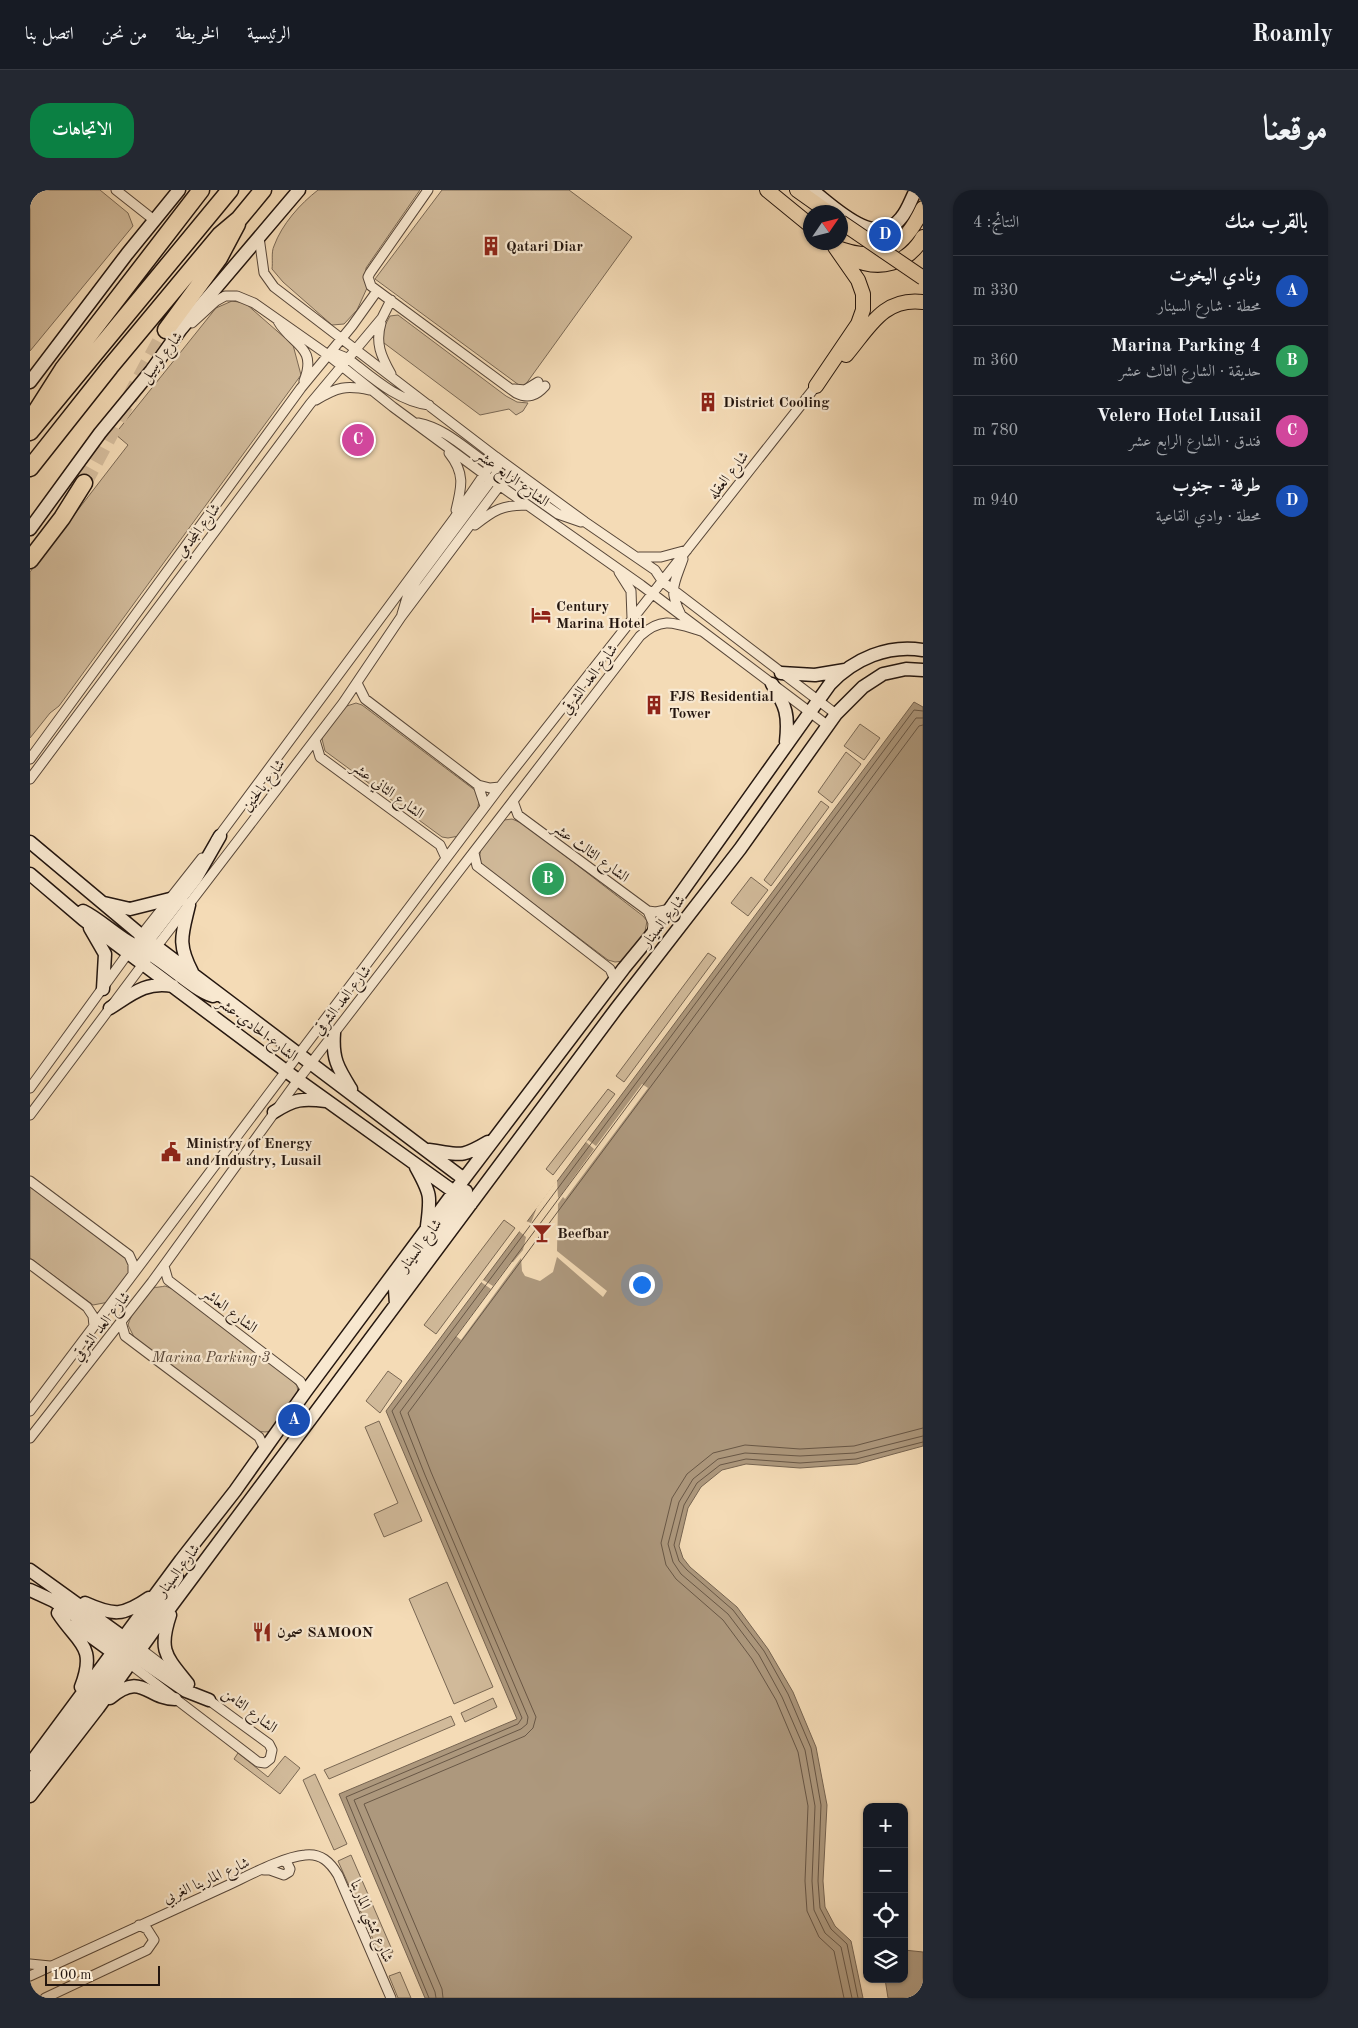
<!DOCTYPE html>
<html lang="ar">
<meta charset="utf-8">
<style>
:root{--surface:#171b24;--page:#242831;--text:#f1f3f6;--muted:#9ea1a6;--line:#363941;--accent:#0b8043}
body{margin:0;font-family:"Old Standard TT",Amiri,serif;background:var(--page);color:var(--text);direction:rtl}
.controls{position:absolute;right:15px;bottom:15px;display:grid;overflow:hidden;border-radius:10px;box-shadow:0 1px 4px #0004}
.controls button{width:45px;height:45px;display:grid;place-items:center;padding:0;border:0;border-bottom:1px solid var(--line);background:var(--surface);color:var(--text);font:25px sans-serif}
.compass{position:absolute;left:773px;top:15px;width:45px;height:45px;border-radius:50%;background:var(--surface);box-shadow:0 1px 4px #0004;rotate:55deg}
.scale{position:absolute;left:15px;bottom:12px;width:115px;box-sizing:border-box;padding-left:5px;border:2px solid #24160f;border-top:0;font-size:14px;line-height:18px;white-space:nowrap;color:#24160f;-webkit-text-stroke:4px #f8e8d0;paint-order:stroke}
.you{position:absolute;left:611px;top:1094px;width:18px;height:18px;margin:-12px;border:4px solid #fff;border-radius:50%;background:#1a73e8;box-shadow:0 0 0 8px #1a73e833}
.badge{display:grid;place-items:center;width:32px;height:32px;border-radius:50%;background:var(--accent);color:#fff;font-size:16px;font-weight:700}
.pin{position:absolute;translate:-50% -50%;border:2px solid #fff;box-shadow:0 1px 5px #0006}
.list{margin:0;padding:0;list-style:none}
h2{display:flex;justify-content:space-between;align-items:center;height:65px;margin:0;padding:0 20px;font-size:21px}
h2 small{font-size:16px;font-weight:400;color:var(--muted)}
.list li{display:grid;grid-template-columns:32px 1fr auto;gap:15px;align-items:center;box-sizing:border-box;height:70px;padding:0 20px;border-top:1px solid var(--line)}
.list b{display:block;font-size:19px;white-space:nowrap}
.list p{margin:0;font-size:16px;white-space:nowrap;color:var(--muted)}
.list em{font-size:16px;font-style:normal;color:var(--muted)}
.icon{flex:none;width:28px;height:28px;fill:none;stroke:currentColor;stroke-width:2;stroke-linecap:round;stroke-linejoin:round}
.map{position:relative;flex:none;width:893px;height:1808px;overflow:hidden;direction:ltr;border-radius:20px}
header{display:flex;align-items:center;gap:30px;box-sizing:border-box;height:70px;padding:0 25px;background:var(--surface);border-bottom:1px solid var(--line)}
header strong{font-size:24px}
nav{display:flex;gap:28px;margin-inline-start:auto;font-size:18px}
.intro{display:flex;align-items:center;justify-content:space-between;box-sizing:border-box;height:120px;padding:0 30px}
h1{margin:0;font-size:35px}
.button{padding:12px 22px;border-radius:20px;background:var(--accent);color:#fff;font-size:18px;font-weight:700}
main{display:flex;gap:30px;padding:0 30px}
aside{flex:1;background:var(--surface);border-radius:20px;box-shadow:0 1px 4px #0004}
.map>svg:first-child{display:block}
.green{fill:#d1ba9a;stroke:#7a6854}
.water{fill:#ad987d;stroke:#766451}
.pier{fill:#f4dbb6}
.lines{fill:none;stroke-linecap:round;stroke-linejoin:round}
.shore{stroke:#685746;stroke-width:1}
.highway-tunnel{stroke:#d5bd9d;stroke-width:16;stroke-dasharray:16 8;stroke-linecap:butt}
.street-casing{stroke:#584739;stroke-width:11}
.secondary-casing{stroke:#24160f;stroke-width:15}
.primary-casing{stroke:#24160f;stroke-width:16}
.highway-casing{stroke:#24160f;stroke-width:19}
.street{stroke:#f8e8d0;stroke-width:9}
.secondary{stroke:#f8e8d0;stroke-width:12}
.primary{stroke:#f4dbb6;stroke-width:14}
.highway{stroke:#f4dbb6;stroke-width:16}
.primary-bridge-casing{stroke:#24160f;stroke-width:16;stroke-linecap:butt}
.primary-bridge{stroke:#f4dbb6;stroke-width:14}
.labels{text-anchor:middle;stroke-width:4.5;stroke-linejoin:round;paint-order:stroke}
.poi-label{font-size:15px;font-weight:bold;fill:#24160f;stroke:#f8e8d0;text-anchor:start}
.street-label{font-size:15px;fill:#24160f;stroke:#f8e8d0}
.park-label{font-size:15px;font-style:italic;fill:#584739;stroke:#f8e8d0}
</style>
<header>
<strong>Roamly</strong>
<nav><a>الرئيسية</a><a>الخريطة</a><a>من نحن</a><a>اتصل بنا</a></nav>
</header>
<div class="intro"><h1>موقعنا</h1><a class="button">الاتجاهات</a></div>
<main>
<aside>
<h2>بالقرب منك<small>النتائج: 4</small></h2>
<ul class="list">
<li><span class="badge" style="background:#1a4fb4">A</span><div><b>ونادي اليخوت</b><p>محطة · شارع السينار</p></div><em>330 m</em></li>
<li><span class="badge" style="background:#2e9e5b">B</span><div><b>Marina Parking 4</b><p>حديقة · الشارع الثالث عشر</p></div><em>360 m</em></li>
<li><span class="badge" style="background:#d1479c">C</span><div><b>Velero Hotel Lusail</b><p>فندق · الشارع الرابع عشر</p></div><em>780 m</em></li>
<li><span class="badge" style="background:#1a4fb4">D</span><div><b>طرفة - جنوب</b><p>محطة · وادي القاعية</p></div><em>940 m</em></li>
</ul>
</aside>
<div class="map">
<svg width="893" height="1808" viewBox="0 0 893 1808">
<rect width="100%" height="100%" fill="#f4dbb6"/>
<filter id="stains"><feTurbulence type="fractalNoise" baseFrequency=".004" numOctaves="4"/><feColorMatrix values="0 0 0 0 .2 0 0 0 0 .09 0 0 0 0 .02 0 0 0 .5 -.17"/></filter>
<radialGradient id="worn" r=".72"><stop offset=".6" stop-color="#630" stop-opacity="0"/><stop offset="1" stop-color="#630" stop-opacity=".3"/></radialGradient>
<!-- green -->
<path class="green" d="M0 0H70L98 23 103 36 0 161Z
M288 0H390L336 78 337 98 327 120 314 134 302 135 253 92 242 79C243 72 241 62 244 56 252 34 270 14 288 0Z
M412 0H539L602 47 493 198 345 89Z
M202 111 215 113 263 155 271 185 29 516 20 523 0 548V382L98 255 85 244 186 118Z
M368 125 476 206 487 212 498 213 493 221 486 225 479 219 450 225 350 150 352 141 360 126Z
M326 513 332 515 446 601C455 619 439 632 429 646L418 648 412 647 295 561 292 549 293 541 311 518Z
M830 534 850 548 834 570 814 556Z
M816 562 831 574 802 613 788 602Z
M791 611 799 617 741 696 734 690Z
M482 629 494 634 613 726 617 731 614 747 594 771 585 772 578 770 451 674C445 656 463 643 474 630Z
M721 687 738 700 718 726 701 713Z
M678 763 686 768 594 892 586 886Z
M578 899 585 904 523 985 516 979Z
M0 995 95 1066 99 1073 101 1082 79 1112 63 1115 0 1068Z
M474 1030 485 1038 406 1144 394 1135Z
M135 1096 143 1099 257 1185 267 1196 268 1202 243 1241 235 1242 227 1241 105 1149 98 1135C101 1124 113 1105 123 1098 126 1097 132 1097 135 1096Z
M358 1181 372 1191 350 1223 336 1211Z
M349 1231 392 1331 354 1347 344 1324 368 1313 335 1237Z
M417 1392 463 1497 424 1514 379 1409Z
M463 1508 467 1517 435 1532 431 1523Z
M421 1526 425 1535 299 1589 294 1580Z
M208 1563 238 1587 255 1566 270 1578 250 1604 204 1569Z
M285 1584 317 1654 304 1660 273 1590Z
M321 1665 363 1762 351 1767 308 1671Z
M370 1782 381 1808H368L359 1786Z"/>
<!-- water -->
<path class="water" d="M884 512 893 517V1256L827 1274 770 1278 716 1274 692 1280 671 1297 658 1318 649 1356 653 1368 660 1377 707 1417 738 1459 763 1502 786 1557 797 1615 793 1691 795 1717 805 1736 821 1751 833 1808H395L309 1604 487 1529 356 1221Z
M874 1760 893 1762V1808H858L855 1789H874Z"/>
<!-- pier -->
<path class="pier" d="M612 894 618 898 535 1009 533 1007 528 1014 527 1061 577 1101 573 1107 527 1067 523 1082 510 1091 495 1086 492 1081 491 1068 431 1150 426 1146 461 1099 451 1092 453 1090 463 1096 481 1072H483L493 1060 496 1047 489 1041 496 1031 501 1033 507 1017 527 990 528 1008 531 1005 564 959 556 952 558 950 566 956Z"/>
<g class="lines">
<!-- shore -->
<path class="shore" d="M399 1808 316 1607 488 1534 492 1528 389 1287 362 1221 884 520 893 521
M406 1808 405 1802 324 1610 491 1539 497 1534 498 1527 395 1285 370 1222 886 528H893
M413 1808 412 1799 334 1614 495 1546 503 1538 506 1527 401 1282 378 1223 889 536 893 535
M814 1808 804 1761 789 1747 777 1721 775 1691 778 1616 768 1562 746 1510 722 1469 693 1430 646 1389 636 1375 631 1353 642 1308 657 1284 683 1263 715 1255 770 1259 824 1256 893 1238
M822 1808 811 1757 795 1743 784 1720 782 1691 785 1616 775 1560 752 1507 729 1465 698 1424 651 1384 643 1372 638 1354 649 1312 663 1289 688 1269 715 1263 770 1266 825 1263 893 1246
M828 1808 817 1754 801 1739 790 1718 788 1691 791 1615 781 1558 758 1504 734 1461 703 1420 657 1380 649 1371 644 1355 654 1315 667 1293 690 1275 716 1269 770 1273 826 1269 893 1252"/>
<!-- highway-tunnel -->
<path class="highway-tunnel" d="M54 293 136 140"/>
<defs>
<path id="street" d="M86 0 124 30
M398 0 340 83 338 87 341 96 486 203C498 209 506 206 515 196
M229 47 234 83 244 97 466 267 555 332 625 380 633 392 806 524
M248 131C261 155 288 156 274 191
M162 133 186 111 195 106H207L224 113 298 165 363 217 462 290 611 395 797 535
M351 133C345 153 351 166 361 184
M298 165 307 164 317 168C342 187 367 211 399 215
M484 199 495 200 508 192
M286 210C307 197 316 195 340 200
M388 233C418 239 438 262 464 278
M419 263C435 283 432 296 426 320
M471 284 528 324 551 332
M445 335C464 320 472 315 497 315
M609 367H631L657 360
M589 382 601 401 602 428
M372 424 378 404 387 390 466 284 468 274 466 267
M651 425C638 399 644 395 653 369
M327 493 335 509 448 595 460 598 470 597
M285 550 290 567 410 655 416 668
M0 569 271 198 322 136 347 101
M0 589 280 214 352 128 361 110
M448 595 455 616
M483 611 488 625 618 721 623 733 622 744
M186 650 423 330 466 267
M444 663 447 676 580 779 585 790
M618 721 626 722 640 719
M109 748 172 668
M124 760 313 513 371 427 482 279
M0 898 101 759
M0 925 116 770
M0 991 99 1065 103 1074V1084
M0 1074 57 1117 63 1126 64 1136
M134 1076 138 1090 270 1191 276 1201
M91 1132 95 1146 229 1247 235 1259
M0 1221 470 597 786 196
M0 1248 122 1092 268 890 610 446C632 426 645 433 671 441
M111 1459 149 1488
M100 1474 228 1572 235 1573 240 1569 242 1560 239 1554 176 1508
M234 1680H240L254 1685 259 1682 260 1679 257 1673 253 1671
M0 1774 20 1776
M0 1786C64 1756 129 1727 194 1697 216 1687 252 1667 275 1665 291 1663 300 1672 308 1685L361 1808
M15 1808 117 1760 124 1750 117 1739 109 1735"/>
<path id="secondary" d="M782 0C804 17 846 60 871 28 878 20 881 9 886 0
M0 192 97 64 149 0
M0 339 70 243 121 181 151 139 269 0
M751 483 785 485 815 480
M742 494C756 516 759 525 756 552
M0 652 111 745 434 989
M0 684 54 730 268 890 441 1014
M74 713 100 719 140 709
M159 715C152 745 147 753 162 782
M53 721C72 730 97 756 115 759
M60 738 75 764 73 799
M105 759C123 759 161 800 183 806
M114 773 112 767V758L166 688 190 646
M80 818C102 804 116 791 143 796
M304 843C302 869 308 878 321 899
M244 922C264 909 273 908 296 911
M399 960C431 964 429 969 458 952
M386 977C401 1004 401 1006 397 1036
M366 1114 365 1099 433 1009 436 1001
M0 1380 100 1452
M0 1400 24 1411 88 1455 96 1458
M55 1413C84 1426 93 1426 119 1408
M28 1423C48 1454 67 1455 51 1497
M140 1425C128 1461 136 1466 158 1494
M45 1435 89 1467
M99 1460 147 1387
M99 1462 156 1501 179 1510
M80 1508C112 1481 117 1509 145 1509
M0 1574 151 1370 205 1301 276 1201 424 1002 594 778 622 744 800 494C824 469 858 454 893 460
M3 1598 6 1583 91 1468 94 1457V1448
M0 1606 68 1518 142 1415 586 819 710 659 806 524 833 497 853 484 876 479 893 480"/>
<path id="primary" d="M737 0 781 36
M767 0 798 22
M805 57C849 75 874 59 893 18
M821 68C849 82 878 74 893 47
M816 165C839 138 853 107 893 112
M786 196 828 134 833 120V104L828 90 805 57"/>
<path id="highway" d="M136 140 189 68 207 34
M0 231 33 179 171 0
M0 242 200 0
M0 278 80 177 190 45 209 29 233 0
M0 370 32 328 54 293"/>
</defs>
<!-- street casing -->
<use href="#street" class="street-casing"/>
<!-- secondary casing -->
<use href="#secondary" class="secondary-casing"/>
<!-- primary casing -->
<use href="#primary" class="primary-casing"/>
<!-- highway casing -->
<use href="#highway" class="highway-casing"/>
<!-- street -->
<use href="#street" class="street"/>
<!-- secondary -->
<use href="#secondary" class="secondary"/>
<!-- primary -->
<use href="#primary" class="primary"/>
<!-- highway -->
<use href="#highway" class="highway"/>
<defs>
<path id="primary-bridge" d="M811 32 893 88"/>
</defs>
<!-- primary-bridge casing -->
<use href="#primary-bridge" class="primary-bridge-casing"/>
<!-- primary-bridge -->
<use href="#primary-bridge" class="primary-bridge"/>
</g>
<!-- icons -->
<defs>
<symbol id="building-bare" viewBox="-9 -9 18 18"><path d="M-4-6H4V6H1V3H-1V6H-4ZM-2.5-4.3h1.7v1.8h-1.7ZM.8-4.3h1.7v1.8H.8ZM-2.5-1h1.7V.8h-1.7ZM.8-1h1.7V.8H.8Z" fill="#8f2418" stroke="#f8e8d0" stroke-width="2.5" paint-order="stroke"/></symbol>
<symbol id="hotel-bare" viewBox="-9 -9 18 18"><path d="M-6-4.5h1.5V1H6V5H4.5V3h-9V5H-6ZM-4 0a1.8 1.8 0 1 1 3.6 0ZM.5 0V-2.5h3Q6-2.5 6 0Z" fill="#8f2418" stroke="#f8e8d0" stroke-width="2.5" paint-order="stroke"/></symbol>
<symbol id="civic-bare" viewBox="-9 -9 18 18"><path d="M-.6-6.5H3V-4.5H.6V-3L4-1V1h2V6H-6V1h2V-1L-.6-3ZM-1.2 2.5V6h2.4V2.5Z" fill="#8f2418" stroke="#f8e8d0" stroke-width="2.5" paint-order="stroke"/></symbol>
<symbol id="bar-bare" viewBox="-9 -9 18 18"><path d="M-6-5H6L.8 .8V4.5H3.5V6h-7V4.5H-.8V.8Z" fill="#8f2418" stroke="#f8e8d0" stroke-width="2.5" paint-order="stroke"/></symbol>
<symbol id="restaurant-bare" viewBox="-9 -9 18 18"><path d="M-5-6h1v4h1v-4h1v4h1v-4h1v5L-1.5 .5V6h-2V.5L-5-1ZM5-6V6H3V1.5H1.5Q1.5-4 5-6Z" fill="#8f2418" stroke="#f8e8d0" stroke-width="2.5" paint-order="stroke"/></symbol>
</defs>
<g fill-rule="evenodd">
<use href="#building-bare" x="447" y="42" width="28" height="28"/>
<use href="#building-bare" x="664" y="198" width="28" height="28"/>
<use href="#hotel-bare" x="497" y="411" width="28" height="28"/>
<use href="#building-bare" x="610" y="501" width="28" height="28"/>
<use href="#civic-bare" x="127" y="948" width="28" height="28"/>
<use href="#bar-bare" x="498" y="1029" width="28" height="28"/>
<use href="#restaurant-bare" x="218" y="1428" width="28" height="28"/>
</g>
<g class="labels">
<!-- poi labels -->
<g class="poi-label">
<text x="476" y="61">Qatari Diar</text>
<text x="693" y="217">District Cooling</text>
<text x="526" y="421">Century<tspan x="526" dy="17">Marina Hotel</tspan></text>
<text x="639" y="511">FJ8 Residential<tspan x="639" dy="17">Tower</tspan></text>
<text x="156" y="958">Ministry of Energy<tspan x="156" dy="17">and Industry, Lusail</tspan></text>
<text x="527" y="1048">Beefbar</text>
<text x="247" y="1447">صمون SAMOON</text>
</g>
<!-- street labels -->
<g class="street-label">
<text transform="translate(131 167) rotate(-53)" y="5">شارع لوسيل</text>
<text transform="translate(698 285) rotate(-52)" y="5">شارع العقله</text>
<text transform="translate(483 288) rotate(36)" y="5">الشارع الرابع عشر</text>
<text transform="translate(168 340) rotate(-53)" y="5">شارع المجدمي</text>
<text transform="translate(559 489) rotate(-53)" y="5">شارع العد الشرقي</text>
<text transform="translate(233 595) rotate(-53)" y="5">شارع بالحنين</text>
<text transform="translate(358 600) rotate(36)" y="5">الشارع الثاني عشر</text>
<text transform="translate(561 662) rotate(36)" y="5">الشارع الثالث عشر</text>
<text transform="translate(633 731) rotate(-52)" y="5">شارع السينار</text>
<text transform="translate(312 810) rotate(-52)" y="5">شارع العد الشرقي</text>
<text transform="translate(228 839) rotate(37)" y="5">الشارع الحادي عشر</text>
<text transform="translate(390 1055) rotate(-53)" y="5">شارع السينار</text>
<text transform="translate(200 1120) rotate(37)" y="5">الشارع العاشر</text>
<text transform="translate(71 1136) rotate(-52)" y="5">شارع العد الشرقي</text>
<text transform="translate(148 1380) rotate(-53)" y="5">شارع السينار</text>
<text transform="translate(220 1520) rotate(37)" y="5">الشارع الثامن</text>
<text transform="translate(176 1690) rotate(-24)" y="5">شارع المارينا الغربي</text>
<text transform="translate(342 1731) rotate(67)" y="5">شارع ممشي المارينا</text>
</g>
<!-- park labels -->
<g class="park-label">
<text x="181" y="1172">Marina Parking 3</text>
</g>
</g>
<rect width="100%" height="100%" filter="url(#stains)"/>
<rect width="100%" height="100%" fill="url(#worn)"/>
</svg>
<div class="controls">
<button>+</button>
<button>−</button>
<button><svg class="icon" aria-label="locate" viewBox="0 0 24 24"><circle cx="12" cy="12" r="6"/><path d="M12 2v4M12 18v4M2 12h4M18 12h4"/></svg></button>
<button><svg class="icon" aria-label="layers" viewBox="0 0 24 24"><path d="M12 4l9 5-9 5-9-5zM3 14l9 5 9-5"/></svg></button>
</div>
<svg class="compass" viewBox="-18 -18 36 36"><path d="M0-13l5 13h-10z" fill="#e53935"/><path d="M0 13l5-13h-10z" fill="#9ea1a6"/></svg>
<div class="scale">100 m</div>
<div class="you"></div>
<div class="pin badge" style="left:264px;top:1230px;background:#1a4fb4">A</div>
<div class="pin badge" style="left:518px;top:689px;background:#2e9e5b">B</div>
<div class="pin badge" style="left:328px;top:250px;background:#d1479c">C</div>
<div class="pin badge" style="left:855px;top:45px;background:#1a4fb4">D</div>
</div>
</main>
